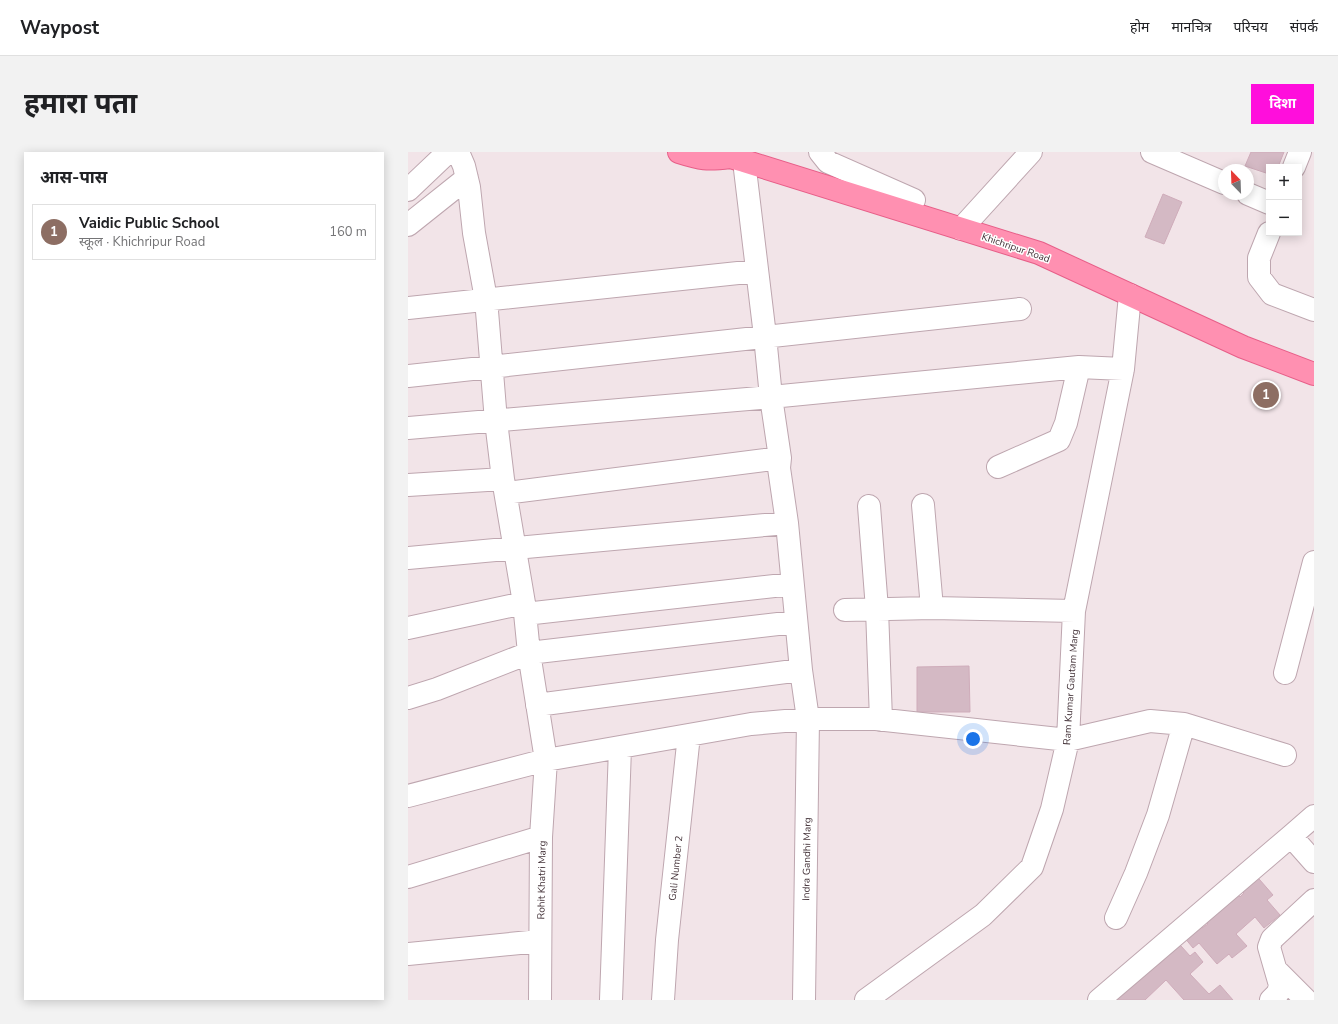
<!DOCTYPE html>
<html lang="hi">
<meta charset="utf-8">
<style>
:root{--surface:#fff;--page:#f2f2f2;--text:#202124;--muted:#757577;--line:#e0e0e0;--accent:#ff0edc}
body{margin:0;font-family:"Nunito Sans","Noto Sans Devanagari",sans-serif;background:var(--page);color:var(--text)}
.controls{position:absolute;right:12px;top:12px;display:grid;overflow:hidden;border-radius:0px;box-shadow:0 2px 10px #0003}
.controls button{width:36px;height:36px;display:grid;place-items:center;padding:0;border:0;border-bottom:1px solid var(--line);background:var(--surface);color:var(--text);font:20px sans-serif}
.compass{position:absolute;left:810px;top:12px;width:36px;height:36px;border-radius:50%;background:var(--surface);box-shadow:0 2px 10px #0003;rotate:337deg}
.you{position:absolute;left:565px;top:587px;width:14px;height:14px;margin:-10px;border:3px solid #fff;border-radius:50%;background:#1a73e8;box-shadow:0 0 0 6px #1a73e833}
.badge{display:grid;place-items:center;width:26px;height:26px;border-radius:50%;background:var(--accent);color:#fff;font-size:13px;font-weight:700}
.pin{position:absolute;translate:-50% -50%;border:2px solid #fff;box-shadow:0 1px 4px #0006}
.list{margin:0;padding:0;list-style:none}
h2{display:flex;justify-content:space-between;align-items:center;height:52px;margin:0;padding:0 16px;font-size:17px}
h2 small{font-size:13px;font-weight:400;color:var(--muted)}
.list li{display:grid;grid-template-columns:26px 1fr auto;gap:12px;align-items:center;box-sizing:border-box;height:56px;margin:0 8px 8px;padding:0 8px;border:1px solid var(--line);border-radius:0px}
.list b{display:block;font-size:15px;white-space:nowrap}
.list p{margin:0;font-size:13px;white-space:nowrap;color:var(--muted)}
.list em{font-size:13px;font-style:normal;color:var(--muted)}
.map{position:relative;flex:none;width:906px;height:848px;overflow:hidden;border-radius:0px}
header{display:flex;align-items:center;gap:24px;box-sizing:border-box;height:56px;padding:0 20px;background:var(--surface);border-bottom:1px solid var(--line)}
header strong{font-size:19px}
nav{display:flex;gap:22px;margin-inline-start:auto;font-size:14px}
.intro{display:flex;align-items:center;justify-content:space-between;box-sizing:border-box;height:96px;padding:0 24px}
h1{margin:0;font-size:28px}
.button{padding:10px 18px;border-radius:0px;background:var(--accent);color:#fff;font-size:14px;font-weight:700}
main{display:flex;gap:24px;padding:0 24px}
aside{flex:1;background:var(--surface);border-radius:0px;box-shadow:0 2px 10px #0003}
.map>svg:first-child{display:block}
.building{fill:#d4b9c4;stroke:#cfacba}
.lines{fill:none;stroke-linecap:round;stroke-linejoin:round}
.minor-casing{stroke:#bea6af;stroke-width:24}
.major-casing{stroke:#e75e88;stroke-width:24}
.minor{stroke:#fff;stroke-width:22}
.major{stroke:#ff90b1;stroke-width:22}
.labels{text-anchor:middle;stroke-width:3;stroke-linejoin:round;paint-order:stroke}
.street-label{font-size:10px;fill:#45343a;stroke:#fff}
</style>
<header>
<strong>Waypost</strong>
<nav><a>होम</a><a>मानचित्र</a><a>परिचय</a><a>संपर्क</a></nav>
</header>
<div class="intro"><h1>हमारा पता</h1><a class="button">दिशा</a></div>
<main>
<aside>
<h2>आस-पास<small></small></h2>
<ul class="list">
<li><span class="badge" style="background:#8d6e63">1</span><div><b>Vaidic Public School</b><p>स्कूल · Khichripur Road</p></div><em>160 m</em></li>
</ul>
</aside>
<div class="map">
<svg width="906" height="848" viewBox="0 0 906 848">
<rect width="100%" height="100%" fill="#f2e4e8"/>
<!-- building -->
<path class="building" d="M843 0H876L870 15H861V22L837 14Z
M755 42 774 50 756 92 737 85Z
M561 514 562 560H509V515Z
M845 720 865 743 859 748 872 763 856 776 847 765 828 782 839 794 824 806 821 802 809 812 791 791 785 796 776 785 788 769 794 776 800 772 793 764 825 737 832 745 836 741 829 734Z
M765 785 782 804 787 800 795 810 782 822 801 842 812 833 825 848H776L758 828 737 848H700L744 804 751 812 757 807 750 799Z"/>
<g class="lines">
<defs>
<path id="minor" d="M50 0 56 14 61 35 66 81 78 147 88 269 95 327 116 451 121 501 138 608 133 685 132 848
M412 0 420 10 506 48
M744 0 816 31
M336 9 357 184 363 245 372 306 371 316 379 371 393 518 400 567 396 848
M886 15 892 0
M0 38 40 0
M840 42 861 51
M0 73 59 26
M553 77 623 0
M861 81 851 106V125L864 142 906 158
M0 156 349 119
M0 224 612 157
M0 276 363 245 671 215 715 217
M590 315 651 288 658 271 671 215
M0 333 95 327
M98 341 372 306
M515 353 524 456
M461 354 469 457 473 568
M0 406 379 371
M437 458 524 456 666 459
M117 462 384 432
M0 476 116 451
M877 521 906 410
M0 546 29 537 121 501 387 470
M129 553 393 518
M0 644 138 608 343 572 400 567H468L660 588 742 569 776 572 877 603
M883 684 906 710
M0 725 133 685
M708 766 728 721 750 663 776 572
M0 802 132 789
M868 818 898 848
M203 848 212 596
M255 848 259 788 281 583
M458 848 575 763 624 715 644 657 660 588 666 459 715 217 722 143
M691 848 883 684 906 664
M863 848 870 841 872 833 861 795 864 787 906 748"/>
<path id="major" d="M271 0C293 7 299 8 322 5
M314 0 322 5 336 9 631 101 835 195 906 222"/>
</defs>
<!-- minor casing -->
<use href="#minor" class="minor-casing"/>
<!-- major casing -->
<use href="#major" class="major-casing"/>
<!-- minor -->
<use href="#minor" class="minor"/>
<!-- major -->
<use href="#major" class="major"/>
</g>
<g class="labels">
<!-- street labels -->
<g class="street-label">
<text transform="translate(608 95) rotate(19)" y="4">Khichripur Road</text>
<text transform="translate(662 535) rotate(-86)" y="4">Ram Kumar Gautam Marg</text>
<text transform="translate(398 707) rotate(-89)" y="4">Indra Gandhi Marg</text>
<text transform="translate(267 716) rotate(-84)" y="4">Gali Number 2</text>
<text transform="translate(133 728) rotate(-89)" y="4">Rohit Khatri Marg</text>
</g>
</g>
</svg>
<div class="controls">
<button>+</button>
<button>−</button>
</div>
<svg class="compass" viewBox="-18 -18 36 36"><path d="M0-13l5 13h-10z" fill="#e53935"/><path d="M0 13l5-13h-10z" fill="#757577"/></svg>
<div class="you"></div>
<div class="pin badge" style="left:858px;top:243px;background:#8d6e63">1</div>
</div>
</main>
